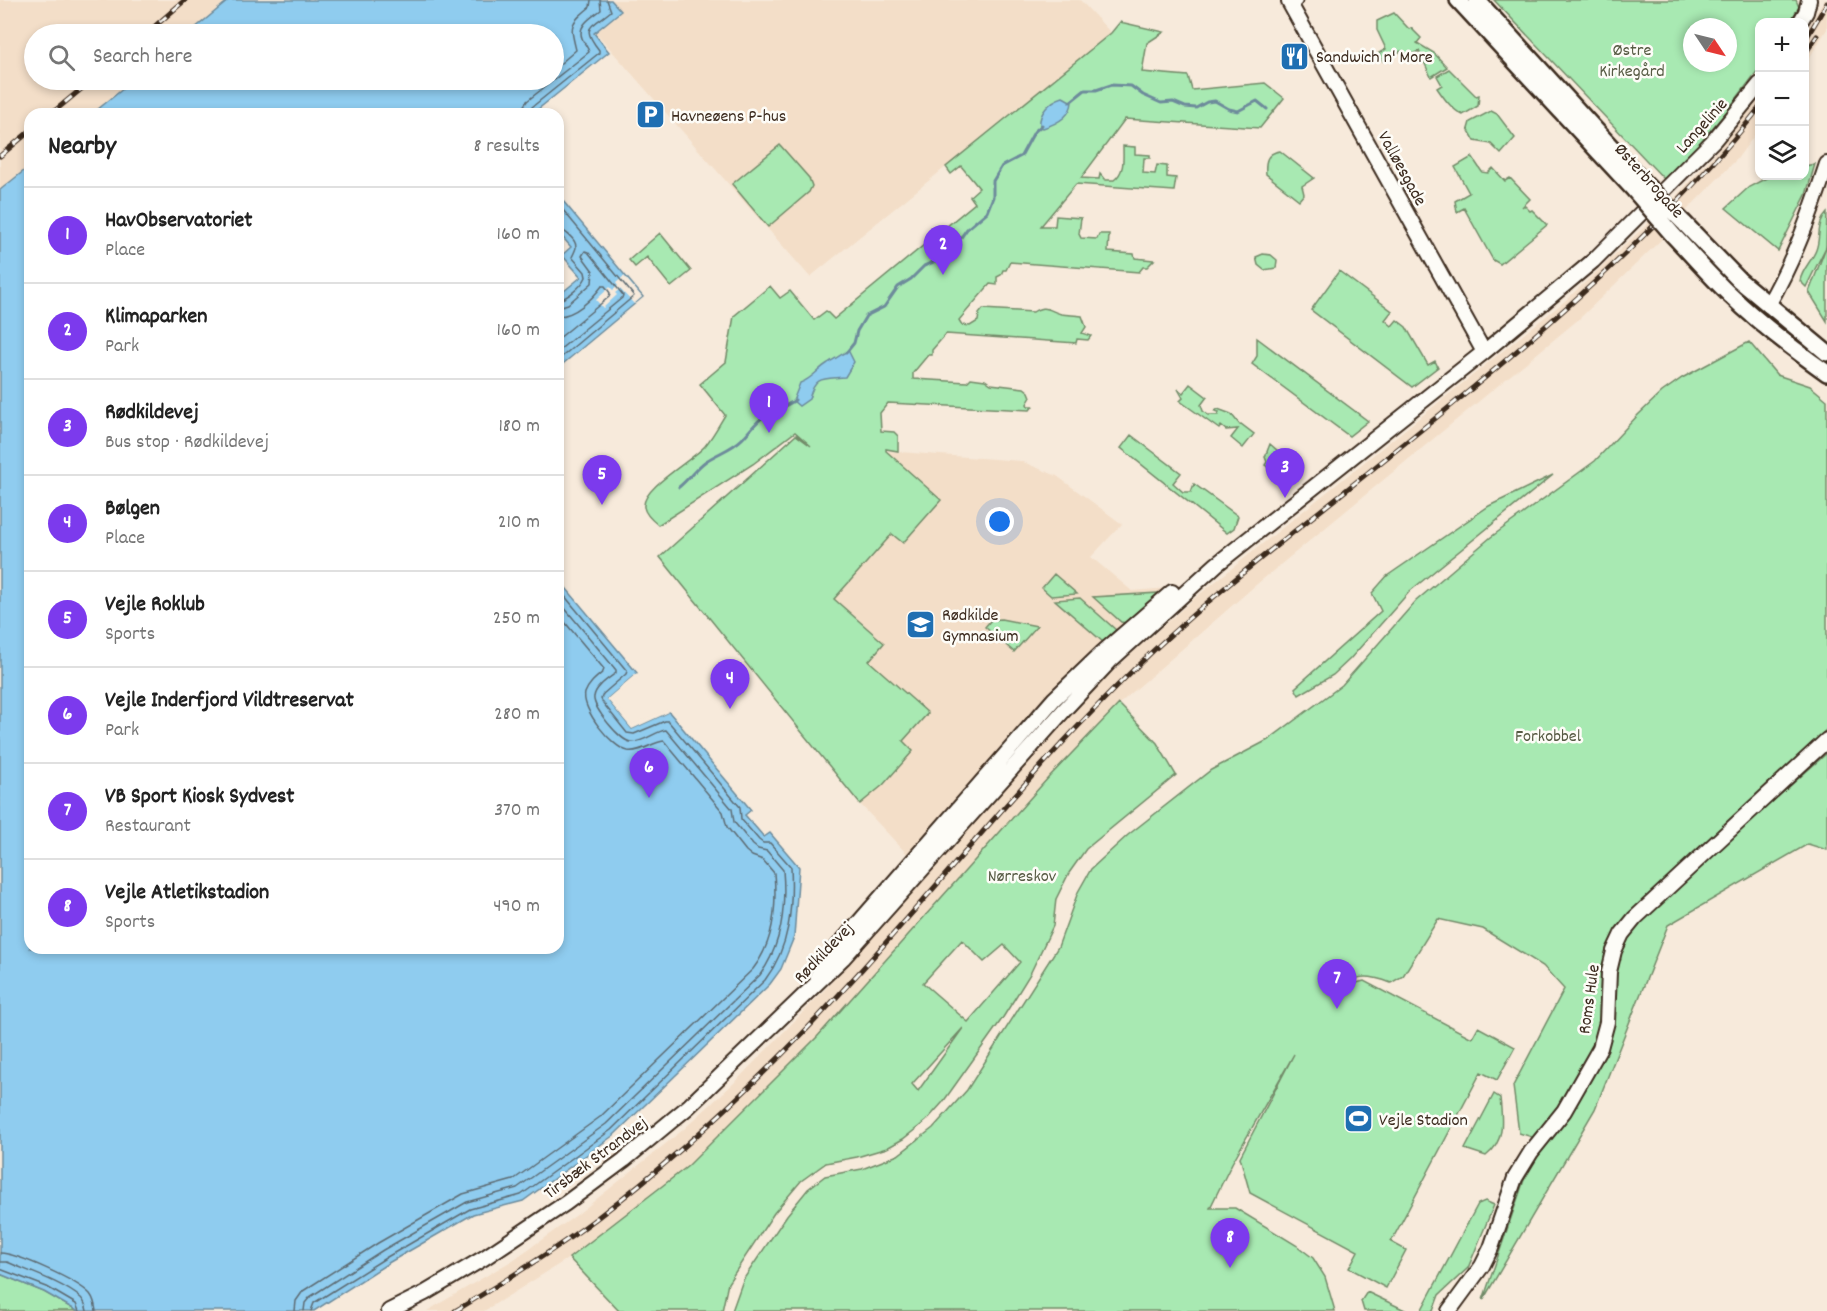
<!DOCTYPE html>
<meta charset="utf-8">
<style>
:root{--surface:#fff;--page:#f2f2f2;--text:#222;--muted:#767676;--line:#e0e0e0;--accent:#7c3aed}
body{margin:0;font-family:Dekko,sans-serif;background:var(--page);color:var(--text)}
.controls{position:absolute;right:18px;top:18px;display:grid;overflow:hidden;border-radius:12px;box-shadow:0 3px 9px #0003}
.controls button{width:54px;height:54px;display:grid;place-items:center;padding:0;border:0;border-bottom:2px solid var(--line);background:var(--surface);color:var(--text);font:30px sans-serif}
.compass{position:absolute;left:1683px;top:18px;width:54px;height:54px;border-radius:50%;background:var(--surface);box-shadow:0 3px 9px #0003;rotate:125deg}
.you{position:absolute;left:1000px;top:522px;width:21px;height:21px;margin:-15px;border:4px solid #fff;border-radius:50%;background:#1a73e8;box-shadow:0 0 0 9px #1a73e833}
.badge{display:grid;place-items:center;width:39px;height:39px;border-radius:50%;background:var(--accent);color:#fff;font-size:20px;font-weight:700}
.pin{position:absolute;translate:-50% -50px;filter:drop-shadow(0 2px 3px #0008)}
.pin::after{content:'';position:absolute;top:32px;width:21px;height:18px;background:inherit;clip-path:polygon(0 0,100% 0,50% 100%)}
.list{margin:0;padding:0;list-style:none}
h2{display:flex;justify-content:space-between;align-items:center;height:78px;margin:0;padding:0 24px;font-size:26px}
h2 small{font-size:20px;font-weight:400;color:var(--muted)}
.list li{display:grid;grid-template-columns:39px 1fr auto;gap:18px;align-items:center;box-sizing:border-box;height:96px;padding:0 24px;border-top:2px solid var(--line)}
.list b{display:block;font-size:22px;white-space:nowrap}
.list p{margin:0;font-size:20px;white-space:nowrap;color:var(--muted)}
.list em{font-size:20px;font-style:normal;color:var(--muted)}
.icon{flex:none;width:33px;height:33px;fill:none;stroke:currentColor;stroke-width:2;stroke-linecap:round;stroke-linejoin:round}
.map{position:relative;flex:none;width:1827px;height:1311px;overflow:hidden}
.search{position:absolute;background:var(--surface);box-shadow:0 3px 9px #0003;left:24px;top:24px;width:540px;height:66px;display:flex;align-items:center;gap:15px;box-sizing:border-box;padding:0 21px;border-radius:33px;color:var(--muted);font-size:22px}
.panel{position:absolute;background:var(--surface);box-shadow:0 3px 9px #0003;left:24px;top:108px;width:540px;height:846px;border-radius:18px}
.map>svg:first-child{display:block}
.built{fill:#f3dec8}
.green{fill:#a8e9b2;stroke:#728a68;stroke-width:1.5;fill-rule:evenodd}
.water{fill:#8fccef;stroke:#6d8b9b;stroke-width:1.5}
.pier{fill:#f7eadb}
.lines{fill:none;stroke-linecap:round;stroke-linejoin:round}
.shore{stroke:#5d6b72;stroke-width:1.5}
.stream{stroke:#6d8b9b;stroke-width:3}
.tertiary-casing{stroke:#3b2a1e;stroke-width:18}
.secondary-casing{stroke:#3b2a1e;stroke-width:20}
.tertiary{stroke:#fdfcf7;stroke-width:14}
.secondary{stroke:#fdfcf7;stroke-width:15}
.rail-casing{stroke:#3b2a1e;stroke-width:5}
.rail{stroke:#fdfcf7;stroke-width:3;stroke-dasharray:9;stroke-linecap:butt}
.secondary-bridge-casing{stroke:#3b2a1e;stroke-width:20;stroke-linecap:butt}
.secondary-bridge{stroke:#fdfcf7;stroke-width:15}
.labels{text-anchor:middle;stroke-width:5;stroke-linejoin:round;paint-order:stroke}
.park-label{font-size:18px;fill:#565a43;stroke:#fdfcf7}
.poi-label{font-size:18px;fill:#3b2a1e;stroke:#fdfcf7;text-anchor:start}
.street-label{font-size:18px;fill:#3b2a1e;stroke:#fdfcf7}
</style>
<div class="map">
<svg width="1827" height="1311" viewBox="0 0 1827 1311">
<rect width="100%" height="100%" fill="#f7eadb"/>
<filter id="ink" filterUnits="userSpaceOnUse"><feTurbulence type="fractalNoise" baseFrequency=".0167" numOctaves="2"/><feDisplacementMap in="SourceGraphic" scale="12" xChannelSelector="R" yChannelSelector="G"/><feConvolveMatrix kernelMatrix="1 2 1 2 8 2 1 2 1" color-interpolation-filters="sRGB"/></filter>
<g filter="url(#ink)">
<!-- built -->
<path class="built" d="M0 0H1080L1111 33 810 277 597 34 554 68V34H34V80H295L251 114H30V285L0 308Z
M1824 0H1827V29L1805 65V33Z
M1759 98V129L1737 159 1684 213 1663 238 1579 319 1257 584 1119 704 1049 777 817 1037 688 1166 569 1258 484 1311H427L513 1260 578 1214 684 1129 734 1083 818 997 886 923 1041 747 1087 697 1131 654 1195 598 1565 301 1671 202 1711 158Z
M796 435 856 484 886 451 1021 461 1057 476 1122 524 1091 557 1132 591 1169 588 908 855 860 804 660 557Z"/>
<!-- green -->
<path class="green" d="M1494 0H1796L1799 7 1790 22H1760L1759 69 1727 111 1696 147 1664 179ZM1692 27H1728V63H1692Z
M1394 13 1409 29 1411 28 1421 38 1417 43 1434 53 1447 67 1431 77 1419 51 1410 55 1401 51 1383 61 1379 53 1386 49 1377 30V21Z
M1120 22 1164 32 1147 43 1142 72 1188 76 1192 90 1265 83 1284 98 1260 128 1125 119 1081 178 1099 179 1100 174 1105 180H1114C1125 172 1123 159 1123 146L1135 147V154L1150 155V158H1144L1143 173 1155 174 1157 165 1167 166V177L1176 178 1174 191 1076 184 1041 226H1055L1056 216 1081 218 1079 234 1081 238 1097 239 1099 234H1109L1108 252 1134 254 1135 258 1154 260 1147 267H1143L1139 272 1010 262 1006 270H1003L1001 275 997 277V285L990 284 959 320 962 325 970 326 978 321 979 314 983 309 1033 312C1045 304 1050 311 1061 314 1068 315 1075 315 1082 316L1086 327 1082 333 1091 336 1088 340 1077 339 1076 343 946 334 932 350V355H928L913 373V379L967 382 971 378 985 380 991 384 1024 388 1029 392 1031 397 1027 404 1028 406H1033L1030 410 888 403 880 413 881 431 894 432 898 436V451L886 449V451L941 500 903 543 892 534 834 599 884 643 869 661 928 713 903 741 913 751 883 785 860 804 660 557 796 435 811 446 795 432 753 464 658 525C653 521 645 514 644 507 641 488 693 460 705 446 713 436 719 425 725 415L700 384 726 362 734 316 770 286 780 298 790 291 814 320 826 311 834 319 975 203 970 196 979 188 961 166 951 174 946 167 1111 33Z
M1449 69 1476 96 1479 95 1478 106 1463 115C1452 110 1444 98 1437 88L1442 85 1437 76Z
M1491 111 1497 114 1515 138 1501 154 1491 144 1475 141 1468 129 1470 122Z
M780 145 809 178 812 186 809 192 768 227 732 184Z
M1280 151 1314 178 1302 186 1304 194 1299 200 1266 174C1265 162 1266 153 1280 151Z
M1472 157 1482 172 1488 173 1493 168 1505 181 1510 178 1530 199 1522 207 1524 205 1530 211 1532 210 1547 225 1500 264 1493 260 1464 208 1457 212 1455 201 1469 193 1455 167Z
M1815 164 1806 195 1778 251 1726 208 1749 187 1770 176H1804L1805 166Z
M1827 213 1826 246H1827V321L1809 292 1826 247 1806 287 1800 281C1802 269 1812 261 1816 250 1821 237 1816 224 1827 213Z
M660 233 691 271 671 287 647 257 635 267 629 260Z
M1263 254 1271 255 1277 260 1276 268 1264 270 1258 265 1256 257Z
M1339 271 1392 311 1385 320 1392 326 1397 320 1406 327 1428 365 1435 361 1438 367 1412 387 1311 310Z
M1257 338 1368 421 1349 436 1252 364 1257 356Z
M1749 342 1777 375 1810 386 1827 400V729L1631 917 1611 949 1597 1046 1560 1109 1535 1138 1519 1133 1513 1086 1564 989 1543 966 1483 929 1438 919 1403 976 1391 983C1365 973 1356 976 1332 989L1364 981 1472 1038 1478 1027 1515 1047 1497 1080 1481 1072 1391 1242 1406 1250 1386 1288 1349 1268 1358 1251 1250 1193 1240 1157 1294 1054 1232 1163 1210 1208H1235L1296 1245 1313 1258 1325 1277 1335 1311H732L743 1280 787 1215 808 1189 825 1176 862 1169 898 1155 933 1128 967 1090 1058 947 1078 892 1091 869 1128 835 1211 770 1268 740 1342 685 1416 601 1491 537 1595 461 1638 415 1662 392 1682 378Z
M1190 384 1207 397 1201 405 1203 411 1208 415H1218L1219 412 1215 411 1218 409 1231 414 1240 425 1241 424 1254 434 1243 448 1231 438 1238 429 1226 430 1221 426 1219 429 1180 401 1183 398 1178 389 1183 393Z
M1131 435 1181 473 1173 483 1183 492H1191L1194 484 1238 516 1234 528 1227 533 1121 448Z
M1270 444 1292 463 1302 466 1297 471 1300 474 1289 482 1265 465 1267 462 1265 457Z
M1553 475 1410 591 1350 659 1333 675 1299 695 1295 688 1381 611 1372 593 1387 576 1489 506Z
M1054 574 1077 594 1051 596 1042 588Z
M1160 593 1126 623 1121 622 1093 597Z
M1080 598 1116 630 1103 642 1055 600Z
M1001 619 1037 626 1014 652 985 627 991 620Z
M1119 704 1157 743 1176 775 1086 849 1069 873 1056 899 1053 926 1030 974 1002 1019 943 1102 926 1121 903 1139 887 1148 857 1157 826 1163 801 1181 774 1213 728 1283 722 1311H619L569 1258 688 1166 817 1037 1049 777ZM962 940 984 962 1004 945 1020 962 968 1022 923 983ZM963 1028 918 1091 912 1084Z
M1827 753V850L1808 844 1668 925 1595 1109 1483 1300 1524 1180 1605 1044 1616 951 1638 921Z
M1494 1094 1500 1098C1502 1119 1506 1141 1486 1156L1465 1149Z
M1485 1201 1494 1205 1468 1268 1439 1295 1433 1311H1421L1478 1204Z
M0 1274 44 1292 77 1311H0Z
M1367 1292 1407 1311H1364L1361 1301Z"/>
<!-- water -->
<path class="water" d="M229 0H611L621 11 594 33 609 52 532 114H92L134 80H554V34H188Z
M1063 97 1072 102C1071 117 1056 124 1043 128L1040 127C1038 113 1050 101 1063 97Z
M30 166V948H558V573L563 579 561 582 637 673 607 699 632 729 669 712 751 810 745 815 764 837 770 833 799 867 794 937 781 969 770 984 614 1135 523 1201 473 1214 390 1262 314 1311H77L44 1292 0 1274V190Z
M558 195 643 297 558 368V296L581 277 562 255 571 247 558 232Z
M848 350 854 362 845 377C824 379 815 375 809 399L799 406 793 401 800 383C812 379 818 369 828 363 835 358 842 355 848 350Z"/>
<!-- pier -->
<path class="pier" d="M624 276 642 297 634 304 620 289 615 293 617 295 603 308 596 300 610 287 613 290 618 286 616 283Z
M637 673 639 676 611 699 632 725 667 710 669 712 632 729 607 699Z"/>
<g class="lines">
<!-- shore -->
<path class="shore" d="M554 69 576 50C570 25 569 24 590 7L591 0
M522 114 523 107 527 101 589 52C588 47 584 44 582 38 577 25 592 17 601 10L600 0
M530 114 532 107 599 53V50C580 26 591 28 611 11L607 0
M558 204 634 296 558 360
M558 229C564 230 576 239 576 247 576 249 573 255 572 257L585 272 586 277C582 286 568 298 558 300
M558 307 568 304 592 283 593 271 582 256 585 251 588 252 623 295 622 298 558 351
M558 316C575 316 592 299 602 286H605L610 293 609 297 558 339
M0 1253C17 1253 78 1281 90 1294 94 1299 95 1304 96 1311
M0 1262H7C30 1272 62 1282 81 1298 85 1302 86 1306 87 1311
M0 1269 47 1287 76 1304 79 1311
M295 1311 296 1301 303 1291 378 1243 463 1194 513 1180 600 1117 753 969C774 942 777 906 774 873L763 860 752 856 746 851 727 827 723 812 664 741C652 742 641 753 628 751 612 748 581 709 585 693 588 684 596 678 603 672L604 669 558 614
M304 1311 305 1303 310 1297 383 1250 467 1202 517 1188 606 1124 760 975C782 945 786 906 783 870L767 851 758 849 753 845 734 822 732 809 666 730C655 731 644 743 631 742 621 742 592 707 594 697 595 687 608 679 616 673V670L558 600
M311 1311 314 1303 387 1257 470 1209 521 1195 611 1130 765 980C790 947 793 907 791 867L770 843H763L759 840 741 819 740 807 668 721H665L634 734 627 733 603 703 601 699 603 694 626 674 627 671 558 588"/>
<!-- stream -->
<path class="stream" d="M1070 102 1085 90H1096L1111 85 1131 86 1143 95 1161 103 1173 102 1185 107 1196 108 1207 102 1215 101 1229 109 1238 111 1257 101 1267 109
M846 353 854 343 857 331 866 316 884 307 898 287 911 279 924 266 938 260 954 247 967 229 987 212 993 197V181L1002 166 1021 156 1034 132 1042 125
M679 487C689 479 695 469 706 461 718 453 732 449 742 439 750 431 756 421 766 415 775 409 786 407 795 400"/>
<defs>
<path id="tertiary" d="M1295 0 1289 2 1484 352
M1800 22 1806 12 1809 0
M1768 305C1794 260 1811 213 1827 164
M817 976 833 952 1054 699 1103 652 1172 592
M389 1311 425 1293 484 1258 566 1203 624 1160 688 1107 843 958 1065 709 1112 659 1217 564 1484 352 1593 261 1714 140 1760 84
M1449 1311 1482 1266 1491 1248 1515 1178 1531 1152 1564 1111 1600 1048 1607 1022 1609 972 1614 951 1622 934 1635 918 1827 740"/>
<path id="secondary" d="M1458 0 1635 191
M1477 0 1644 183
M1684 223 1739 280 1827 353
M1673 235C1692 255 1710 276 1730 295 1760 324 1793 349 1827 373"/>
</defs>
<!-- tertiary casing -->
<use href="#tertiary" class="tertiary-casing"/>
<!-- secondary casing -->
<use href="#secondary" class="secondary-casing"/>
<!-- tertiary -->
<use href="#tertiary" class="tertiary"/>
<!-- secondary -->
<use href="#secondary" class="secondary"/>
<defs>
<path id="rail" d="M146 34 185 0
M1804 42 1827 3
M1804 55 1817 36
M51 114 92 80
M0 156 30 131
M455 1311C503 1282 552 1252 597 1218 671 1162 739 1099 803 1033 923 908 1028 769 1154 650 1213 595 1277 545 1340 495 1440 415 1541 335 1633 246 1678 202 1721 157 1760 107"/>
</defs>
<!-- rail casing -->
<use href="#rail" class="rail-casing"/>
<!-- rail -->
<use href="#rail" class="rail"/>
<defs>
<path id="secondary-bridge" d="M1644 183 1684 223
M1635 191 1673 235"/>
</defs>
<!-- secondary-bridge casing -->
<use href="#secondary-bridge" class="secondary-bridge-casing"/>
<!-- secondary-bridge -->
<use href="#secondary-bridge" class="secondary-bridge"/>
</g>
</g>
<!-- icons -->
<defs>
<symbol id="restaurant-square" viewBox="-11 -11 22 22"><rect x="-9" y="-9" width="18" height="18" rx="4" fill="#1f6fb2" stroke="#fdfcf7"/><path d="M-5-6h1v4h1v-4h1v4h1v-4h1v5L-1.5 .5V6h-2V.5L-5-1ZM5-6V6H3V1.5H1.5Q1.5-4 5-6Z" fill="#fff"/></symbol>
<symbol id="parking-square" viewBox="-11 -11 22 22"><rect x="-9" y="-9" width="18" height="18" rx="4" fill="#1f6fb2" stroke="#fdfcf7"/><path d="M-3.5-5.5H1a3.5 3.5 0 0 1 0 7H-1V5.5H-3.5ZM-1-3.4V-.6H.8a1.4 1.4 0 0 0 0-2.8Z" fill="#fff"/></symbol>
<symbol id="school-square" viewBox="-11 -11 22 22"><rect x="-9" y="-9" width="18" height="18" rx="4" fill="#1f6fb2" stroke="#fdfcf7"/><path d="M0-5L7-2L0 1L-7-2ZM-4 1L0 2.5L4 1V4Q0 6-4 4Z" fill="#fff"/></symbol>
<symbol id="stadium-square" viewBox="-11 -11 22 22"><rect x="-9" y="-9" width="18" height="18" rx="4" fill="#1f6fb2" stroke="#fdfcf7"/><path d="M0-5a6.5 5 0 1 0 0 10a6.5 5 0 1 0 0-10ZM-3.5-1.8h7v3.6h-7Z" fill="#fff"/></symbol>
</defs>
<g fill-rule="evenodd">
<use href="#restaurant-square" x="1278" y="40" width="33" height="33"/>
<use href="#parking-square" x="634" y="98" width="33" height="33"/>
<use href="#school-square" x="904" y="608" width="33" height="33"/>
<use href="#stadium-square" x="1342" y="1102" width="33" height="33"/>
</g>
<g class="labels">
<!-- park labels -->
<g class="park-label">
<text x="1632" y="55">Østre<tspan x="1632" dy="21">Kirkegård</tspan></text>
<text x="1548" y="741">Forkobbel</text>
<text x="1022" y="881">Nørreskov</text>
</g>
<!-- poi labels -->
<g class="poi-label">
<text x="1316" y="62">Sandwich n' More</text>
<text x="671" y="121">Havneøens P-hus</text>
<text x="942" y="620">Rødkilde<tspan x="942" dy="21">Gymnasium</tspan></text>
<text x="1379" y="1125">Vejle Stadion</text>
</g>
<!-- street labels -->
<g class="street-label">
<text transform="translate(1701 125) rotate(-48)" y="6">Langelinie</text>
<text transform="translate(1403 168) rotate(61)" y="6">Valløesgade</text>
<text transform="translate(1650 180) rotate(48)" y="6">Østerbrogade</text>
<text transform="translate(823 952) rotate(-46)" y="6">Rødkildevej</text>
<text transform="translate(1588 999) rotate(-82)" y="6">Roms Hule</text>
<text transform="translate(595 1157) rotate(-37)" y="6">Tirsbæk Strandvej</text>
</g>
</g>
</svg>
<div class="controls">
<button>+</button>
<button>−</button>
<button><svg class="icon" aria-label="layers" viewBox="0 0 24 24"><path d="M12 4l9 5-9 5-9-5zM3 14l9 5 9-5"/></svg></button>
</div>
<svg class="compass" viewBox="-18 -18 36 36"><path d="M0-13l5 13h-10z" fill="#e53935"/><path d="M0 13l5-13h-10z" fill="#767676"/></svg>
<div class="you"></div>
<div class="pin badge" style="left:769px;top:433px">1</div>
<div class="pin badge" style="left:943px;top:275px">2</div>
<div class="pin badge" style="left:1285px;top:498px">3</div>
<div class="pin badge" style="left:730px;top:709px">4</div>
<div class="pin badge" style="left:602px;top:505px">5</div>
<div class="pin badge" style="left:649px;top:798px">6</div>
<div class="pin badge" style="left:1337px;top:1009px">7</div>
<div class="pin badge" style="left:1230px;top:1268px">8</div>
<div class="search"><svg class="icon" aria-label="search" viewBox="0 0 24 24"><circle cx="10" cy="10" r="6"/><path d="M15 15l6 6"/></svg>Search here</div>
<section class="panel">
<h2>Nearby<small>8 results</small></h2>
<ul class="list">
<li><span class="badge">1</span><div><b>HavObservatoriet</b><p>Place</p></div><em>160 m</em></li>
<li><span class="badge">2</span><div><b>Klimaparken</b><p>Park</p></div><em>160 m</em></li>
<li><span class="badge">3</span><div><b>Rødkildevej</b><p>Bus stop · Rødkildevej</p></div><em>180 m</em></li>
<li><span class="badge">4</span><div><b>Bølgen</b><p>Place</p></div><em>210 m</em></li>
<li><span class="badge">5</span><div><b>Vejle Roklub</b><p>Sports</p></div><em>250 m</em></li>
<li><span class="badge">6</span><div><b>Vejle Inderfjord Vildtreservat</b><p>Park</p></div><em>280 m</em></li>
<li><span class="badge">7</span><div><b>VB Sport Kiosk Sydvest</b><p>Restaurant</p></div><em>370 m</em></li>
<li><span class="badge">8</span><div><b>Vejle Atletikstadion</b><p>Sports</p></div><em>490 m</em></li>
</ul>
</section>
</div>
